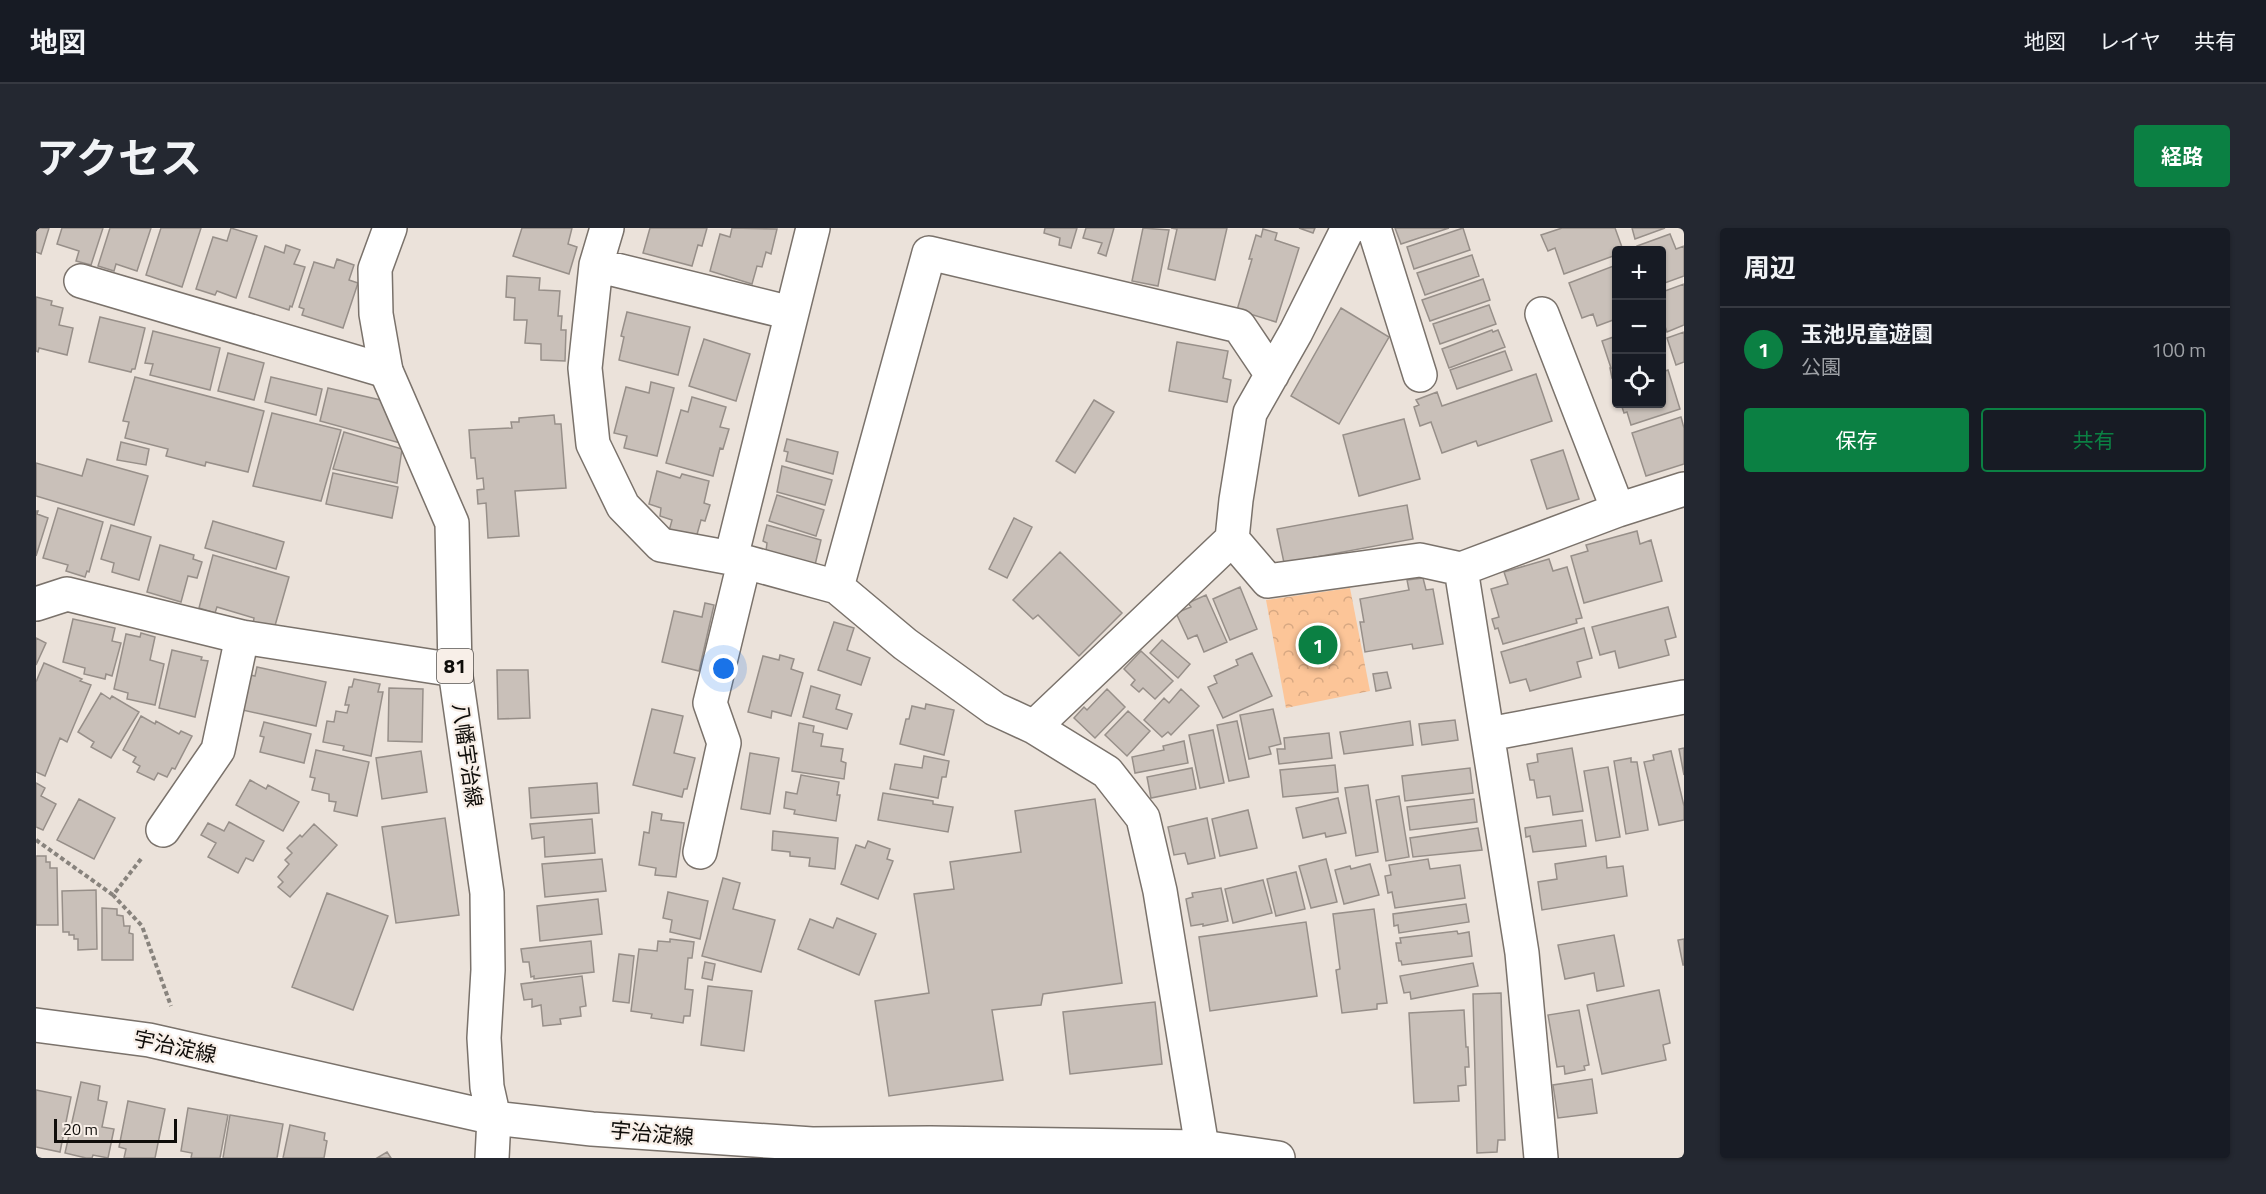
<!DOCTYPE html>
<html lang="ja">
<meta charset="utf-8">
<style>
:root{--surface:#171b24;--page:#242831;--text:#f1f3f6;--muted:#9ea1a6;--line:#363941;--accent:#0b8043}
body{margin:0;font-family:"Titillium Web","Noto Sans JP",sans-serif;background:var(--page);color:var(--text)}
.controls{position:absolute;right:18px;top:18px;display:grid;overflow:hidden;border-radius:6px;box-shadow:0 2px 4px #0004}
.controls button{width:54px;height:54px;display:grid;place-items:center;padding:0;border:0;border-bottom:2px solid var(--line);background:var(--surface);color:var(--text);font:30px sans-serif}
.scale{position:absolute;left:18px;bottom:15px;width:123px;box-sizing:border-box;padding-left:6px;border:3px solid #0f0d0a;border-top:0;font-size:16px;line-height:21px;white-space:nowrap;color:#0f0d0a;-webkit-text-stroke:4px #f8efe8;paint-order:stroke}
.you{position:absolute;left:688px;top:441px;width:21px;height:21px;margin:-15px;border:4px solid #fff;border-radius:50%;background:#1a73e8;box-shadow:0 0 0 9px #1a73e833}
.badge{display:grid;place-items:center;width:39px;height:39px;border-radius:50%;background:var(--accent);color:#fff;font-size:20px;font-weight:700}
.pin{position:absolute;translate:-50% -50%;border:3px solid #fff;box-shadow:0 2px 6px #0006}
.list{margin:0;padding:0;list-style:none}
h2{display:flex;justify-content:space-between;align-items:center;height:78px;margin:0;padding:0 24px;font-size:26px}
h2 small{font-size:20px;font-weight:400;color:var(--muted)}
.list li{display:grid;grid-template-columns:39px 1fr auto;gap:18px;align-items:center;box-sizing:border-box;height:84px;padding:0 24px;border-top:2px solid var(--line)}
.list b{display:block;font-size:22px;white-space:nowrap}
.list p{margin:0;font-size:20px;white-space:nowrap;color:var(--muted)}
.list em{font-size:20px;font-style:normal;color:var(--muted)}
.actions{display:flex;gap:12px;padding:18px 24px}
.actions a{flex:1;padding:14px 0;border:2px solid var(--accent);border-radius:6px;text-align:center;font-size:21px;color:var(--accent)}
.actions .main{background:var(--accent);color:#fff}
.icon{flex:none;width:33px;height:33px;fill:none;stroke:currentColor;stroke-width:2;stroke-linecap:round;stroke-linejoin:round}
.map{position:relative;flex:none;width:1648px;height:930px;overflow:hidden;border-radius:6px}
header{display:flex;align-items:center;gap:36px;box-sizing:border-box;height:84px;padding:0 30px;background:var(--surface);border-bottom:2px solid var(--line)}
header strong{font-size:28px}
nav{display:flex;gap:33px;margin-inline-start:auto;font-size:21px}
.intro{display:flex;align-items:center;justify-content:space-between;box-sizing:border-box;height:144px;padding:0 36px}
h1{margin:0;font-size:42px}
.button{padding:15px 27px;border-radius:6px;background:var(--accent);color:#fff;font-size:21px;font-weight:700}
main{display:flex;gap:36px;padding:0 36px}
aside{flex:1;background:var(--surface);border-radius:6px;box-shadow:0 2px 4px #0004}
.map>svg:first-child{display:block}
.park{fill:url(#park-crowns)}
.building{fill:#c9c0b9;stroke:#978f89;stroke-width:1.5}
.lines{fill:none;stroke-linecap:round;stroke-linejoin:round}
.minor-casing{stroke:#7a726b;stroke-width:36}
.primary-casing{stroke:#7a726b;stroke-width:36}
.path{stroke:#88837d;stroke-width:4;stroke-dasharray:4.5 3;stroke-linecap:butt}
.minor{stroke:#fff;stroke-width:33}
.primary{stroke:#fff;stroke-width:33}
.labels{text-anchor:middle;stroke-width:4.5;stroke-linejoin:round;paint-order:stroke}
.shield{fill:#f8efe8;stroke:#55514d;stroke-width:1.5}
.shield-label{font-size:20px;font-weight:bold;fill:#0f0d0a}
.street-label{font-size:21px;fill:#0f0d0a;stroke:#f8efe8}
</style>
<header>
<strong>地図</strong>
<nav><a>地図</a><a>レイヤ</a><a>共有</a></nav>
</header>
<div class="intro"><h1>アクセス</h1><a class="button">経路</a></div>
<main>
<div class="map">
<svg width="1648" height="930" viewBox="0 0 1648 930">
<defs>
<pattern id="park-crowns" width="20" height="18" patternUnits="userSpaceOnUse" patternTransform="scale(1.5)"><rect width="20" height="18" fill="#fcc598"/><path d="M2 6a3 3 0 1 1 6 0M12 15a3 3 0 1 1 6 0" fill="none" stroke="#d7a882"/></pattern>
</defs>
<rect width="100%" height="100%" fill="#ebe2da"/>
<!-- park -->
<path class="park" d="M1314 360 1334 463 1250 480 1230 372Z"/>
<!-- building -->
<path class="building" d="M0 0H13L5 26 0 24Z
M26 0H67L55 37 40 33 43 23 21 16Z
M74 0H115L101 43 80 36 78 43 62 38Z
M125 0H165L146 59 110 47Z
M195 0 221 8 200 70 181 63 179 67 160 61 177 9 191 13Z
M486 0H536L532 16 541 19 533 46 477 28Z
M614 0H671L666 18 662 17 656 38 607 25Z
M696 0 741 1 735 26 730 24 726 39 721 38 716 56 674 43 684 6 694 9Z
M1009 0H1041L1035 20 1023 17 1024 10 1008 5Z
M1050 0H1078L1070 28 1062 25 1066 15 1047 10Z
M1107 0 1133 2 1122 58 1096 53Z
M1135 0H1191L1179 52 1132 41 1141 1Z
M1263 0H1279L1277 5Z
M1359 0H1413L1365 16Z
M1427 0 1434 22 1378 41 1371 19Z
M1526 0H1579L1587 22H1580V27L1528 46 1519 20 1512 23 1505 7Z
M1596 0H1629L1599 11Z
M1227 1 1241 5 1239 12 1263 20 1240 94 1201 82 1216 31H1213L1220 7 1225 9Z
M1634 6 1640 21 1648 18V48L1626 56V22H1602L1601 18Z
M250 17 264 22 258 36 269 39 256 79 254 78 253 82 213 69 229 18 248 25Z
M1436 27 1443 48 1389 67 1381 45Z
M301 31 318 37 313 52 322 55 307 100 266 87 268 81 263 79 278 34 298 40Z
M1580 37V91L1561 98 1557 86 1546 90 1533 55Z
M471 48 504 50 503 62 524 63 522 88H526L525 102H530L529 133 505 132V116L489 115 491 92H478L479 70 470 69Z
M1447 51 1454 72 1394 93 1386 72Z
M1648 56V97L1631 104 1626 90V64Z
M0 69 16 73 15 77 27 80 23 97 37 100 31 127 3 120 2 124 0 123Z
M1453 77 1460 96 1404 116 1397 96Z
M1305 80 1353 109 1303 196 1255 168Z
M591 84 654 99 642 147 583 132 588 109 585 108Z
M64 89 109 100 99 141H96L95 144 53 134Z
M1456 102 1457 104 1462 102 1469 119 1413 140 1406 121Z
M117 103 184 120 174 162 114 147 117 136 109 135Z
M1648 104V134L1640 137 1631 110Z
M1580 108V148L1576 150 1574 140H1575L1566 113Z
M668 111 714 126 700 173 653 158Z
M1141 114 1192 123 1187 150 1195 152 1191 174 1133 163Z
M1469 123 1476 142 1421 161 1414 142Z
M192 125 228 135 218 172 182 163Z
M1632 142 1644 181 1595 197 1591 184 1588 185 1585 176H1626V144Z
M1500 146 1516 193 1442 218 1440 213 1406 225 1395 194 1384 198 1378 179 1383 177 1380 172 1401 164 1406 178Z
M99 149 228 183 212 244 170 234 169 238 130 228 132 221 89 210 93 194 87 193Z
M235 149 286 161 280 187 229 174Z
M615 154 638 160 621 228 588 220 591 208 578 205 590 159 613 165Z
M292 160 349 173 364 215 284 193Z
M656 169 690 179 684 199 693 201 687 221 684 220 677 248 630 235 645 182 652 184Z
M1058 172 1078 184 1039 245 1020 233Z
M236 185 305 202 285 273 217 258Z
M518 187 519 196H525L530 260 479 263 483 308 452 310 450 275 442 276 441 262 448 261 447 250 441 251 439 230H435L433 202 476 200 475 194H483V190Z
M1645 189 1648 200V236L1610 248 1596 205Z
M1368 191 1384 251 1323 268 1307 207Z
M308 204 366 221 361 255 297 241Z
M751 211 802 224 797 246 750 233 752 224 748 223Z
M85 214 113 221 110 237 81 232Z
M1527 222 1543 271 1511 281 1495 232Z
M51 231 112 248 98 297 0 268V235L46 248Z
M746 238 796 252 789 277 741 264Z
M621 243 644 250 646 246 673 253 668 275 674 277 669 293 665 292 660 310 633 303 636 292 624 288 625 280 613 276Z
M297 245 362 259 356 290 290 276Z
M741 267 788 282 780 308 733 293Z
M1371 277 1377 311 1248 335 1241 301Z
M22 280 67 294 53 344 51 343 49 349 30 343 32 337 7 330Z
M0 283H2L1 286 12 290 0 328Z
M978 290 996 299 971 350 953 341Z
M177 293 248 314 240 341 169 320Z
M75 297 115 309 103 352 76 344 78 335 65 331Z
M731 297 785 312 779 337 730 323 731 315 727 313Z
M1601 303 1604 316 1615 312 1626 353 1548 375 1535 328 1552 323 1550 317Z
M124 317 158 327 157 331 166 334 161 350 152 348 145 374 111 364Z
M1024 324 1086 385 1043 428 1002 387 997 391 977 372Z
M177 327 253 349 238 401 217 396 218 390 181 379 179 385 163 380Z
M1513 331 1517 343 1531 339 1546 390 1540 391 1541 395 1467 416 1462 400 1459 401 1456 391 1463 389 1455 361 1472 356 1468 344Z
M1387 350 1390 362 1397 361 1407 416 1377 421 1376 416 1329 424 1324 394H1328L1324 371 1373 362 1371 352Z
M1204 359 1221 401 1194 412 1177 371Z
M1170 367 1191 414 1168 424 1161 407 1152 411 1140 385 1155 379 1152 375Z
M669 375 678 377 663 443 626 434 638 383 666 389Z
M1632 379 1640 409 1629 412 1633 427 1583 440 1579 423 1564 427 1556 399Z
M37 391 79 400 76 413 85 415 76 448 70 446 69 451 48 446 49 440 27 434Z
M798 394 818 400 811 422 834 430 825 457 782 442Z
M1548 400 1556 430 1541 434 1545 449 1494 463 1490 451 1474 455 1465 424Z
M105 405 119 409 114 432 128 436 119 477 91 471 92 465 78 461 90 406 104 409Z
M0 410 10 415 0 437Z
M1126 412 1154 436 1142 450 1114 425Z
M136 422 166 429 165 432 172 433 159 489 123 480Z
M1105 423 1137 453 1119 471 1107 460 1103 464 1095 457 1099 452 1088 441Z
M1216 425 1236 468 1187 490 1172 459 1181 455 1178 448 1202 437 1200 432Z
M744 427 758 431 755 441 767 445 755 488 736 483 735 490 712 484 727 428 743 432Z
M8 435 46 451 44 453 55 457 31 514 24 510 9 548 0 544V454Z
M221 439 290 454 280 498 202 481 209 446 219 448Z
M461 442H492L494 490 462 491Z
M1351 444 1355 460 1340 463 1337 446Z
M318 451 344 456 342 464H347L335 528 307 522 308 518 287 514 291 493 298 494 300 483 311 485 313 477H309L313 459H316Z
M775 458 804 467 800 481 816 486 811 501 767 489Z
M353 460 387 461 386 514 352 513Z
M1071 461 1089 479 1059 510 1038 490 1048 479 1051 482Z
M1145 461 1163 478 1135 507 1132 504 1126 509 1108 492 1128 470 1133 475Z
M65 465 74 471 76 468 103 484 75 530 55 519 58 514 42 504Z
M890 476 918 482 908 527 864 516 870 491H873L876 478 889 481Z
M616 481 647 488 638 525 659 530 651 561H648L646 569 597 557Z
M1237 481 1245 516 1233 519 1235 526 1213 531 1204 487Z
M1092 483 1114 503 1091 528 1069 507Z
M105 488 119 496 120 493 143 506 145 503 156 508 139 541 136 540 131 549 122 545 118 552 101 544 104 538 97 534 100 529 87 522Z
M1419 492 1422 512 1386 517 1383 496Z
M1201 493 1213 549 1193 553 1181 497Z
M1374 493 1377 517 1308 526 1304 504Z
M228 494 275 506 268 535 224 524 228 509 224 508Z
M763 495 778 498 777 504 787 506 785 518 807 521 805 533 810 535 808 551 756 543Z
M1177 502 1188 555 1164 560 1153 507Z
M1293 505 1296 530 1243 536 1241 521H1249L1248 510Z
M1148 513 1152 535 1099 545 1096 529 1128 522 1127 518Z
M1536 520 1547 583 1517 587 1514 568 1501 570 1498 552H1494L1491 536 1502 534 1501 526Z
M1648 520V547L1643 521Z
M280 522 333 534 321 588 298 583 300 574 293 573V566L276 562 279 550 274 549Z
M385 523 391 564 346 571 340 530Z
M1635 523 1648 578V592L1623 597 1608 534 1618 532 1617 527Z
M714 525 743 530 734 586 705 581Z
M888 528 913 533 910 549H906L902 570 854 561 859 536 886 540Z
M1595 530V534H1601L1612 602 1590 606 1578 533Z
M1299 537 1302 564 1247 569 1244 542Z
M1572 539 1584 609 1560 613 1548 543Z
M1156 540 1160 561 1115 570 1111 549Z
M1434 540 1437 565 1369 573 1366 548Z
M765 547 803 554 801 567H804L800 593 758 586 759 582 748 580 750 564 761 566Z
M214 552 230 561 232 557 263 574 247 603 200 577Z
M0 555 9 560 5 568 20 576 7 602 0 599Z
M561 555 563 585 495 590 493 560Z
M1332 557 1342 624 1320 628 1309 560Z
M847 565 897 573V576L917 579 912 604 842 592Z
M1363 568 1373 629 1350 633 1340 572Z
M1302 570 1310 605 1290 609 1289 605 1267 610 1260 580Z
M43 571 79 590 58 631 21 612Z
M1059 571 1086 755 1007 766 1005 777 956 782 967 852 853 868 839 773 893 765 878 666 918 661 914 634 985 624 979 583Z
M1438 571 1441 594 1374 602 1371 579Z
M1212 582 1221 620 1184 628 1176 591Z
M616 584 626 586 625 592 648 595 640 649 619 647 620 640 603 637 608 604 613 605Z
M409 590 423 687 360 695 346 599Z
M1171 590 1179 630 1152 636 1149 625 1138 627 1132 599Z
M556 591 559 625 509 629 508 609 496 611 494 596Z
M1546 592 1550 618 1497 624 1494 608 1490 609 1489 600Z
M193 594 228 613 217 633 210 630 202 645 172 629 180 615 165 607 172 595 188 603Z
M278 596 301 617 254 669 242 659 247 654 242 649 253 636 249 632 256 625 251 620 264 607 266 609Z
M1442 600 1446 622 1377 629 1374 610Z
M737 603 802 610 799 641 773 638 774 630 754 628V624L736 622Z
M832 613 854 621 851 631 857 633 842 671 805 656 820 617 829 620Z
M0 628H10V634H14V640H21L22 697H0Z
M1570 628 1571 640 1587 638 1591 668 1506 682 1502 654 1521 651 1519 636Z
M566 631 570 663 509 669 506 636Z
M1290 631 1301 674 1275 680 1263 638Z
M1392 631 1394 641 1424 637 1429 670 1359 680 1356 664 1352 665 1349 648 1355 647 1353 637Z
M1334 636 1343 667 1308 676 1299 642 1314 638 1315 641Z
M1260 644 1269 681 1240 688 1231 651Z
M687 650 704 655 697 681 739 692 725 744 666 728Z
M1227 652 1236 685 1197 695 1189 661Z
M1185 660 1192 693 1167 698V696L1155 698 1150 671 1157 669 1156 665Z
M60 662 61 721 42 722V711H38V707H33V704H27L26 663Z
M632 664 672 673 664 711 634 704 636 692 627 690Z
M291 665 352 688 317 782 256 759Z
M562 671 566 706 504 713 501 678Z
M1430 676 1433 694 1363 705 1362 697 1358 698 1357 686Z
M66 680 81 681V687L87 688 88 698H94L93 705 97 706V732H66Z
M1338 681 1351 775 1341 776V781L1306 785 1300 742 1304 741 1297 686Z
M801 690 840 706 823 747 762 721 774 691 797 700Z
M1270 694 1281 768 1174 783 1163 709Z
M1421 703 1422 706 1433 704 1436 728 1366 737 1365 733H1363L1360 715H1365L1364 710Z
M1578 707 1588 758 1561 763 1558 745 1529 751 1522 717Z
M634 711 658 714 656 730H652L649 761 657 762 654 788H648L647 795 615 790 616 786 595 783 603 721 621 723 622 713 634 714Z
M1648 711V737H1647L1642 712Z
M555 713 558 744 498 751V748L495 749 493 734H487L485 721Z
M583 726 598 728 593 775 577 773Z
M669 734 679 736 676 752 666 750Z
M1437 735 1442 758 1375 771 1374 764 1368 765 1364 748Z
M546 748 550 778 544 779 545 788 524 791 525 796 507 798 505 777 496 779V771L488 772 485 756Z
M672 758 716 763 708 823 665 817Z
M1623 762 1634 815 1627 817 1630 832 1566 846 1551 777Z
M1465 765 1469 912H1462L1461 924 1441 925 1437 766Z
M1119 774 1126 836 1034 846 1027 784Z
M1428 782 1430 819H1432L1433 839H1429L1430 857 1422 858 1423 873 1378 875 1373 785Z
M1543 782 1553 837 1548 838 1549 842 1529 846 1528 838 1521 839 1512 787Z
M1556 851 1561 885 1522 890 1517 857Z
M45 854 64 858 62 872 71 874 66 899 78 901 72 930 57 927 56 930H50L29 925Z
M0 862 35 869 24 924 0 919Z
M92 873 129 881 119 930H88L90 921 83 919Z
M152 880 192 887 184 930H155L156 925 145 923Z
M194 887 247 896 241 930H187Z
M254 897 289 905 288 912 291 913 288 930H247Z
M351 924 355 930H341Z"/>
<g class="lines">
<defs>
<path id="minor" d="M571 0 560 37 549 140 557 216 587 278 625 317 695 330 801 359 869 416 959 481 998 499 1071 544 1107 590 1124 663 1166 919
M1338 0 1384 147
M560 37 755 85
M45 53 350 143
M1506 86 1582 282
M1196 311 1232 353 1384 332 1425 341 1582 282 1648 261
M695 330 777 0
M1425 341 1486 725 1505 930
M801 359 893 25 1203 98 1236 147
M0 376 31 366 206 409 419 442
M998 499 1196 311 1200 272 1214 185 1260 104 1312 0
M1453 506 1648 469
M127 602 182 522 206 409
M664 624 688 515 674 475 708 335
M456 930 458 890"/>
<path id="primary" d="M354 0 339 41 340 86 350 143 416 295 419 442 451 665 452 742 448 810 451 859 458 890
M0 797 113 812 458 890 556 901 776 916 894 915 1166 919 1242 930"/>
</defs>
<!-- minor casing -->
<use href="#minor" class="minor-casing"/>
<!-- primary casing -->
<use href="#primary" class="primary-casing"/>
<!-- path -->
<path class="path" d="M0 612 77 667
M105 631 77 667 106 698 135 778"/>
<!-- minor -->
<use href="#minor" class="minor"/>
<!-- primary -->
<use href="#primary" class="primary"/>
</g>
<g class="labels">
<!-- shield labels -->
<rect class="shield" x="401" y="421" width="36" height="34" rx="4.5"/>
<g class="shield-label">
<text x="419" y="445">81</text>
</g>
<!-- street labels -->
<g class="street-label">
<text transform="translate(431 527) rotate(82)" y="7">八幡宇治線</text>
<text transform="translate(139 819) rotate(12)" y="7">宇治淀線</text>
<text transform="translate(616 906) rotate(5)" y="7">宇治淀線</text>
</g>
</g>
</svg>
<div class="controls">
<button>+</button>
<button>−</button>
<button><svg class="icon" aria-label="locate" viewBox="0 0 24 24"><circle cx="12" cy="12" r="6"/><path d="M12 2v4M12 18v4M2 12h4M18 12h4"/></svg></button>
</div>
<div class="scale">20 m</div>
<div class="you"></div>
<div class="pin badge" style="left:1282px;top:417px">1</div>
</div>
<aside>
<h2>周辺<small></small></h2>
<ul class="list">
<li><span class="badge">1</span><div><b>玉池児童遊園</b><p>公園</p></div><em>100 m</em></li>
</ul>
<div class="actions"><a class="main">保存</a><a>共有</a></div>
</aside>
</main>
